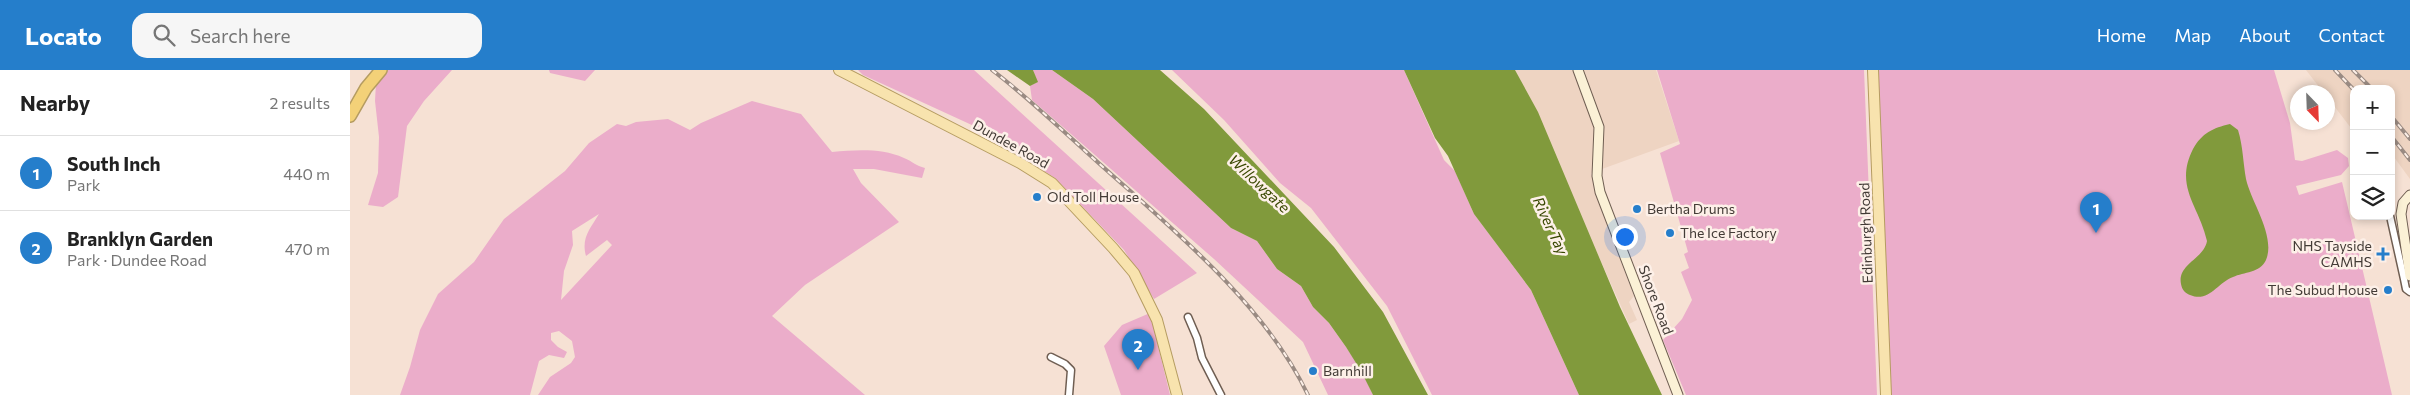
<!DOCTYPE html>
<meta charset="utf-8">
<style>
:root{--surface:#fff;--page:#f6f6f6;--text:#222;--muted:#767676;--line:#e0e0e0;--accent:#257ecb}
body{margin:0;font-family:Commissioner,sans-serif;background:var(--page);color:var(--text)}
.controls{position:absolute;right:15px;top:15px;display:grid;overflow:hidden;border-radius:10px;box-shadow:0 2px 8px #0003}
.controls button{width:45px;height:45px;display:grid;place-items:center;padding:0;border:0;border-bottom:1px solid var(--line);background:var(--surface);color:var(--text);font:25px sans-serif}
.compass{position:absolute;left:1940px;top:15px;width:45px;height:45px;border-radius:50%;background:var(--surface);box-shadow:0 2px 8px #0003;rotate:157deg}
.you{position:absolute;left:1274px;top:166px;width:18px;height:18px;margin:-12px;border:4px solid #fff;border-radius:50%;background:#1a73e8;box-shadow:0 0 0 8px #1a73e833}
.badge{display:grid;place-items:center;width:32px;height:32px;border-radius:50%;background:var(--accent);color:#fff;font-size:16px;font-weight:700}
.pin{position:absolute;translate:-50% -41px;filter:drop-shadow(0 1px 2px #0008)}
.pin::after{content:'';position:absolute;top:26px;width:18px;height:15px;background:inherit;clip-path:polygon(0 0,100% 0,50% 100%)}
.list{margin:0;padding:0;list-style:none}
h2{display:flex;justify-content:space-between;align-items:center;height:65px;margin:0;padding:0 20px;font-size:21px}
h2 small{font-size:16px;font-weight:400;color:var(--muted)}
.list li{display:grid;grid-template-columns:32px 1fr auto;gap:15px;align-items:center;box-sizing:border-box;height:75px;padding:0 20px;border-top:1px solid var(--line)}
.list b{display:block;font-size:19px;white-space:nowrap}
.list p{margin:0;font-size:16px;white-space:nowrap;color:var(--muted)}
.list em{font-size:16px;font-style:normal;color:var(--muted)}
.icon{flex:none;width:28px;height:28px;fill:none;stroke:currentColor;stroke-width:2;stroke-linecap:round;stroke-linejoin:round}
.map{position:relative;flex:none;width:2060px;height:325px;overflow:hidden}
header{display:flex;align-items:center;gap:30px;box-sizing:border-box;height:70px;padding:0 25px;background:var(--accent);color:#fff}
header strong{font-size:24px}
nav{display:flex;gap:28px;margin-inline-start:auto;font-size:18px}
.search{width:350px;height:45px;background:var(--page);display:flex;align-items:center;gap:12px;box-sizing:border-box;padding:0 18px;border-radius:15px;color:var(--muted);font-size:19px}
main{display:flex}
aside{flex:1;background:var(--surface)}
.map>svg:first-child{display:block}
.built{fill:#eed4c2}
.green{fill:#ebadca;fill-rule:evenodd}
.water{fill:#819a3c}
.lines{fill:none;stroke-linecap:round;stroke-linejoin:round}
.street-casing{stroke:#6f5e52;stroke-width:9}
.secondary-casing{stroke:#6f5e52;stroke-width:11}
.primary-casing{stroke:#b59c61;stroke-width:12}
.highway-casing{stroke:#b59c61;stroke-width:14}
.street{stroke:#fff;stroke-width:6}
.secondary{stroke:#fbf1d6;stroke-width:9}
.primary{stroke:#f8e3ae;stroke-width:10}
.highway{stroke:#f3d178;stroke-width:11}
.rail-casing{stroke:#9a8b83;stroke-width:4}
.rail{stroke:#fdf0e8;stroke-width:2;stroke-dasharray:5.5;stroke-linecap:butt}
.poi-dot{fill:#257ecb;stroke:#fdf0e8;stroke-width:2}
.labels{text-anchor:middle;stroke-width:5;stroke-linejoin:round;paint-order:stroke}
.street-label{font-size:14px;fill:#433b36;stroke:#fdf0e8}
.poi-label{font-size:14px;fill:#433b36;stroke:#fdf0e8;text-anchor:start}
.water-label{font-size:15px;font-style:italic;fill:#384700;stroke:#fdf0e8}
</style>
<header>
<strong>Locato</strong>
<div class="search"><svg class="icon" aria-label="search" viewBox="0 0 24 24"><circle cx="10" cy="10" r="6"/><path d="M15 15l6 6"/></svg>Search here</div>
<nav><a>Home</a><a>Map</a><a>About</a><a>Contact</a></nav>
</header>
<main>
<aside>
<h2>Nearby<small>2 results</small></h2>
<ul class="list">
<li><span class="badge">1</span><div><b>South Inch</b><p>Park</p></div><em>440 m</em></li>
<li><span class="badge">2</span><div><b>Branklyn Garden</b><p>Park · Dundee Road</p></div><em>470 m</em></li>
</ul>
</aside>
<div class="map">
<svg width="2060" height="325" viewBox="0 0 2060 325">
<rect width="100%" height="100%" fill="#f6e1d4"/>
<!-- built -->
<path class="built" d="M1165 0H1306L1329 71 1241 103 1248 131 1284 226 1279 232 1287 250 1279 254Z
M1956 0H2060V109L2041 83V19H2004V62L1978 28V22H1973Z"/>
<!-- green -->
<path class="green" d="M38 0H102L74 31 57 56 48 127 33 137 18 135 28 103 29 67 25 31 26 13Z
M199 0H245L235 11 200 3Z
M508 0H624L847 203 804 229 774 180 705 108 624 56 513 5Z
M683 0H702L743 29 881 158 907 171 927 199 951 216 963 237 979 253 996 277 1012 301 1023 325H978L953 272 864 189 682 30 680 16 687 12Z
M822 0H1054L1094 90 1105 101 1124 144 1181 220 1229 325H1082L1037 236 961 138 930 113 874 50Z
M1307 0H1514L1527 325H1336L1313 270 1332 249 1342 230 1331 202 1339 198 1334 184 1338 182 1310 83 1330 74Z
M1528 0H1924L1940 53 1945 90 1952 91 1987 80 1998 88 1999 96 1991 105 1946 116 1949 125 1992 112 2042 325H1538Z
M402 31 451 44 482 82C507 80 531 78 554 88 562 91 566 96 575 98L572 108 524 99H503L511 113 549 152 455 215 422 246 515 325H188L200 307 221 293 225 287 222 271 209 261 201 263V270L208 277 217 282 214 288 199 285 189 291 180 325H50L60 297 70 260 88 224 124 192 154 149 215 101 239 73 267 54 276 56 286 52 318 49 340 60 351 53ZM249 144C240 159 231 168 236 186L257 170 262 175 211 230 214 201 223 175 222 161Z
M800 243 820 325H771L754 276 772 255Z"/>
<!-- water -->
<path class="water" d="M657 0H683L688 12 680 16Z
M702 0H810L854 39 984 177 1033 242 1078 325H1023L1011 301 996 277 979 253 963 237 951 216 927 199 907 171 881 158 743 29Z
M1054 0H1165L1188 42 1270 237 1312 325H1229L1181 220 1124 144 1098 86 1085 68Z
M1880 54 1888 60C1893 76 1893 93 1896 109 1901 132 1926 166 1916 190 1910 203 1894 202 1883 207 1867 213 1859 233 1840 225 1835 223 1832 220 1831 214 1827 194 1854 189 1857 171 1849 135 1824 117 1843 79 1852 63 1863 58 1880 54Z"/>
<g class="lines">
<defs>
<path id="street" d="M2040 146 2054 209 2056 219 2060 222
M838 247 847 268 852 288 871 325
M701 287 715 294 721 300 719 325"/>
<path id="secondary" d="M1228 0 1249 57 1247 106 1250 122 1328 325
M2060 125 2053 133 2051 144 2060 206"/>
<path id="primary" d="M489 0 670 93 702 113 763 178 784 203 807 250 827 325
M1523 0 1536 325"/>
<path id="highway" d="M0 46 16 18 31 0"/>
</defs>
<!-- street casing -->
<use href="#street" class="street-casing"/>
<!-- secondary casing -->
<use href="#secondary" class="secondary-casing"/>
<!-- primary casing -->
<use href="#primary" class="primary-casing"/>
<!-- highway casing -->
<use href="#highway" class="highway-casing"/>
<!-- street -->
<use href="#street" class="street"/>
<!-- secondary -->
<use href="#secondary" class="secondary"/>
<!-- primary -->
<use href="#primary" class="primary"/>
<!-- highway -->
<use href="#highway" class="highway"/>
<defs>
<path id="rail" d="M642 0C684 32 722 70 762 105 832 167 917 239 958 325
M1985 0 2004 20
M2003 0 2022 19
M2041 46 2060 69
M2041 66 2060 90"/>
</defs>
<!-- rail casing -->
<use href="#rail" class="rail-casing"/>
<!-- rail -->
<use href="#rail" class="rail"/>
</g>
<!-- markers -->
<g class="poi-dot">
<circle cx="687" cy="127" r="5"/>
<circle cx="1287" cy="139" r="5"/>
<circle cx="1320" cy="163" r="5"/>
<path d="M2030.5 176.5h5v5h5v5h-5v5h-5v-5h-5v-5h5z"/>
<circle cx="2038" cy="220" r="5"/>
<circle cx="963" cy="301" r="5"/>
</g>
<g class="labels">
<!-- street labels -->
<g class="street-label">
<text transform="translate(661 74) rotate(29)" y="5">Dundee Road</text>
<text transform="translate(1516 163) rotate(-92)" y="5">Edinburgh Road</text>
<text transform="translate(1306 230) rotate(69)" y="5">Shore Road</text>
</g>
<!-- poi labels -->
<g class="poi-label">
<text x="697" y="132">Old Toll House</text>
<text x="1297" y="144">Bertha Drums</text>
<text x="1330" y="168">The Ice Factory</text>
<text x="2022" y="181" text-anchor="end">NHS Tayside<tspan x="2022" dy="16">CAMHS</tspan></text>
<text x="2028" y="225" text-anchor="end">The Subud House</text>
<text x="973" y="306">Barnhill</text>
</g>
<!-- water labels -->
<g class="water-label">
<text transform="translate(909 114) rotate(43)" y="5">Willowgate</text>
<text transform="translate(1200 156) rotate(65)" y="5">River Tay</text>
</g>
</g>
</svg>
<div class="controls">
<button>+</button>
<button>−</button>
<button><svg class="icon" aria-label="layers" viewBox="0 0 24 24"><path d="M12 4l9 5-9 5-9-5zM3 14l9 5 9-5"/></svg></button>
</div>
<svg class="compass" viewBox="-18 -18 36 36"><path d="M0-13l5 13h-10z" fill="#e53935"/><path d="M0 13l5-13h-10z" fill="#767676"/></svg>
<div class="you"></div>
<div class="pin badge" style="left:1746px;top:163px">1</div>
<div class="pin badge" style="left:788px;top:300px">2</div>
</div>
</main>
